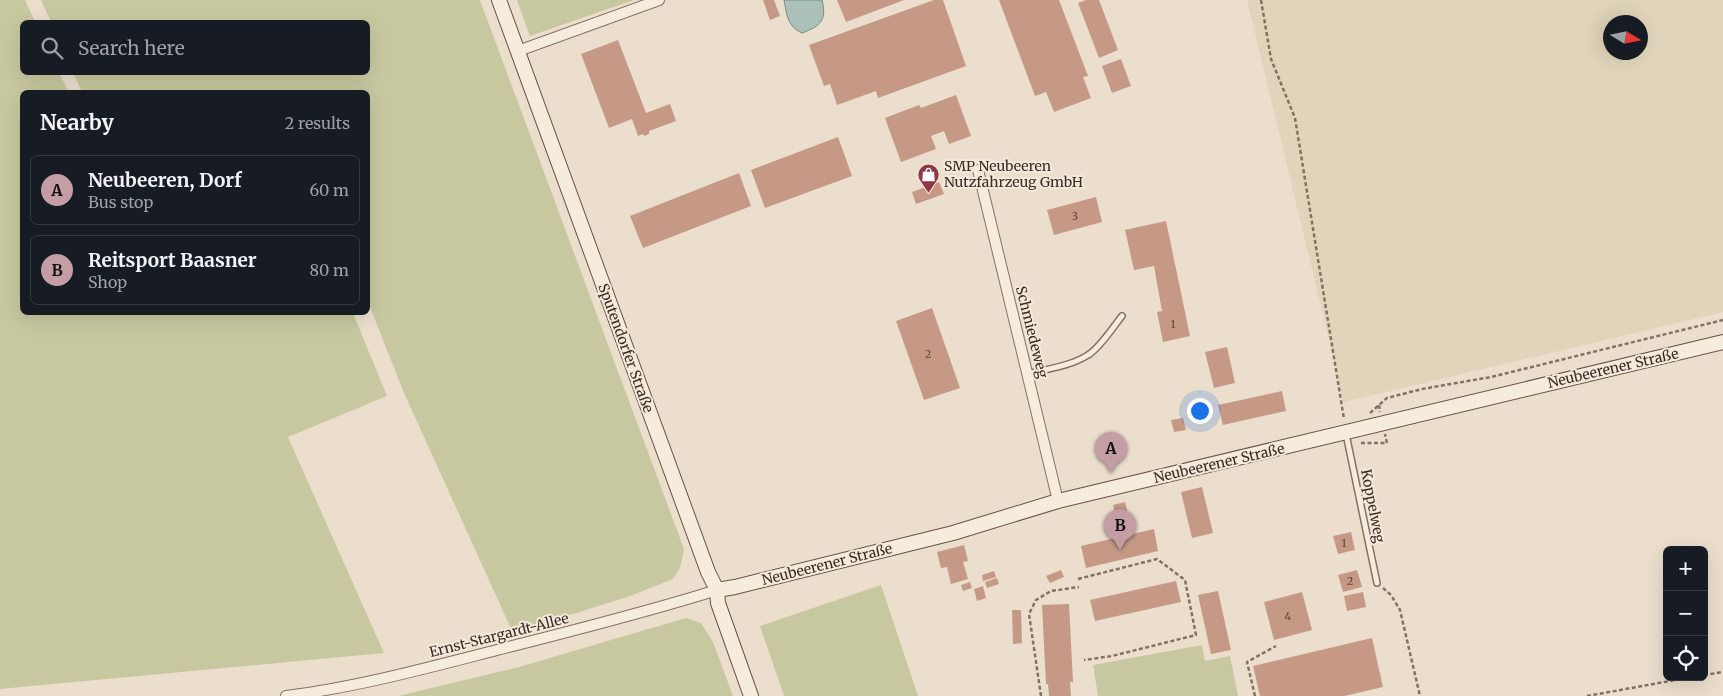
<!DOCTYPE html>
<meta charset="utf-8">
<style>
:root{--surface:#171b24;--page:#20242c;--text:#f1f3f6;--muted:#9ea1a6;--line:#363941;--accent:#c59ea5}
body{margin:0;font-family:Merriweather,serif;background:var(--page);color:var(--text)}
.controls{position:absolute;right:15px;bottom:15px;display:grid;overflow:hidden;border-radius:8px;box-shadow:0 5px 20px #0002}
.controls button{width:45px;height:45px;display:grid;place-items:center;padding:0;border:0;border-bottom:1px solid var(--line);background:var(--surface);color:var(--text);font:25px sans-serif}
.compass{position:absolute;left:1603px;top:15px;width:45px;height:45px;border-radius:50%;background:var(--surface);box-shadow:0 5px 20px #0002;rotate:100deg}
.you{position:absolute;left:1199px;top:410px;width:18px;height:18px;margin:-12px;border:4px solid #fff;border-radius:50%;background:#1a73e8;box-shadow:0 0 0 8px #1a73e833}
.badge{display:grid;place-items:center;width:32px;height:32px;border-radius:50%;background:var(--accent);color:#111;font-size:16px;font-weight:700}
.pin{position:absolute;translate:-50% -41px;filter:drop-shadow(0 1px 2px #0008)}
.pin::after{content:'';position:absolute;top:26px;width:18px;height:15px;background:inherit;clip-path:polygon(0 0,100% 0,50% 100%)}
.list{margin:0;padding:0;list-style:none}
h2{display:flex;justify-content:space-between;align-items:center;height:65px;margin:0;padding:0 20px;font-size:21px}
h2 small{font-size:16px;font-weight:400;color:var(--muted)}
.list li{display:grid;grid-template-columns:32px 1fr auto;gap:15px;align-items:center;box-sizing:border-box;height:70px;margin:0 10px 10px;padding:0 10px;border:1px solid var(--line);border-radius:8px}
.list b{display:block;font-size:19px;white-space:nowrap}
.list p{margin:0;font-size:16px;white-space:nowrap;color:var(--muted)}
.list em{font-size:16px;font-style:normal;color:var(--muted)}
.icon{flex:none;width:28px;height:28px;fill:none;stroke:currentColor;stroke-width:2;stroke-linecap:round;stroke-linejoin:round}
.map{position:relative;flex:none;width:1723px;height:696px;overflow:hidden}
.search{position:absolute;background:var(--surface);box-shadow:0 5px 20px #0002;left:20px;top:20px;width:350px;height:55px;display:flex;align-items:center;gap:12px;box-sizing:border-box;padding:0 18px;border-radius:8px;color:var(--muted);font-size:19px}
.panel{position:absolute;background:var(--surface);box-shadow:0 5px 20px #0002;left:20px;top:90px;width:350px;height:225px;border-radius:8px}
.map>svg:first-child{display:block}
.farmland{fill:#e0d5ba;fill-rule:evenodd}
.green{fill:#c8c8a0}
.water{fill:#abc0b8;stroke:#728e84}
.building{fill:#c59986}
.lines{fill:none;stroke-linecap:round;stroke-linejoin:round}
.lane-casing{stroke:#867161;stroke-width:8}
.street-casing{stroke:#867161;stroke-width:12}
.secondary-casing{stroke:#685244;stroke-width:16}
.path{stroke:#867161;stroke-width:2.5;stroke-dasharray:4 2.5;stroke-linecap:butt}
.lane{stroke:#f6ecde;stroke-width:5}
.street{stroke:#f6ecde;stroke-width:10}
.secondary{stroke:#f6ecde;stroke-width:14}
.labels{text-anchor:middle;stroke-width:4;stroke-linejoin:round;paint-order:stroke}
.number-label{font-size:11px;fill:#5b463c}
.poi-label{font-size:14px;fill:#382b23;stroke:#f3e9da;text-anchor:start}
.street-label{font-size:14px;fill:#382b23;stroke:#f3e9da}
</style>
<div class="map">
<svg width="1723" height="696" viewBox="0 0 1723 696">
<rect width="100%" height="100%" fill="#ebdecc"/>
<!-- farmland -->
<path class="farmland" d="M1247 0H1723V312L1344 402ZM1610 22H1640V52H1610Z"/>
<!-- green -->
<path class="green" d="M0 0H25L35 22H22V72L59 73 69 92H22V312L353 313 387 396 288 437 384 653 0 689Z
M41 0H480L684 549 680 568 673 579 630 596 513 633 404 393 368 302V92H82L73 73 368 72V22H51Z
M517 0H634L530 36Z
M881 585 918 696H784L760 626Z
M686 618 701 623 713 642 733 696H398L519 667Z
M1202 645 1205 661 1230 656 1238 696H1098L1093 665Z"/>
<!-- water -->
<path class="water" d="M784 0H822C827 20 821 26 802 33 787 26 787 15 784 0Z"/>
<!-- building -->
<path class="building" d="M763 0H774L780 16 770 20Z
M837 0H904L846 22Z
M934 0H943L966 66 878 98 876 91 837 105 830 84 824 86 809 45Z
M999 0H1059L1088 76 1083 77 1091 98 1054 112 1046 92 1035 96Z
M1086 0H1099L1118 50 1099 58 1078 3Z
M618 40 646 113 670 104 676 121 649 131V134L644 136 643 134 638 136 632 119 609 128 581 54Z
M1121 59 1131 86 1112 93 1102 66Z
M956 95 971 136 949 144 944 131 931 136 936 149 901 162 885 118 919 105 921 108Z
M838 137 852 176 765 208 751 170Z
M739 173 751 206 643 248 630 216Z
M939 182 944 194 916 204 912 192Z
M1096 197 1102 222 1054 235 1047 210Z
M1166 221 1190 336 1163 342 1157 312 1162 311 1154 266 1134 270 1125 230Z
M932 308 960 388 924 400 896 321Z
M1227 347 1235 383 1214 388 1205 352Z
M1282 391 1286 411 1223 425 1218 405Z
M1183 418 1186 430 1174 432 1171 420Z
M1202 487 1213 533 1192 538 1181 492Z
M1125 502 1128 514 1116 517 1113 505Z
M1154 529 1158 551 1086 568 1081 546Z
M1351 532 1355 550 1338 554 1333 536Z
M964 545 968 561 963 562 968 579 951 584 947 567 941 568 937 552Z
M1061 570 1064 577 1050 583 1046 576Z
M1357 570 1362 587 1343 592 1338 575Z
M994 571 996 577 983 581 982 575Z
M997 578 999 584 987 588 985 582Z
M1176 581 1181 602 1095 621 1090 600Z
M970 582 972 588 963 591 961 585Z
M983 586 986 598 977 601 974 589Z
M1218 591 1231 650 1211 654 1198 595Z
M1302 592 1312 630 1274 640 1264 602Z
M1363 592 1366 607 1347 611 1344 596Z
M1069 604 1073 682H1070L1071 696H1049L1048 684H1046L1042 605Z
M1012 610H1021L1022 643 1013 644Z
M1372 638 1383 687 1344 696H1260L1253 666Z"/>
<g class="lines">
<defs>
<path id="lane" d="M1027 374C1047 369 1071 366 1088 355 1100 348 1113 327 1122 316
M1346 434 1377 583"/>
<path id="street" d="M518 51 659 0
M978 170 1058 501
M286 696C357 687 427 668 497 650 571 631 644 613 717 590"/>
<path id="secondary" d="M499 0 708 572 717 590 718 603 751 696
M717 590 735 587 953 533 1058 501 1723 342"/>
</defs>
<!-- lane casing -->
<use href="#lane" class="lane-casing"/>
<!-- street casing -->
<use href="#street" class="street-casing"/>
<!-- secondary casing -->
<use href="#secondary" class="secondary-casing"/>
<!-- path -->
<path class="path" d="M1261 0 1271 59 1295 118 1344 419
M1379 405 1380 412
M1370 413 1387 398 1422 389 1491 377 1723 320
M1361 443H1387L1385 434
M1078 579 1157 559 1185 580 1196 635 1112 656 1084 660
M1383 588 1391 595 1400 610 1420 696
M1704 675 1723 672
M1041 696 1029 614 1036 600 1051 591 1079 587
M1255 696 1247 662 1276 646
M1587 696 1692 677"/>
<!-- lane -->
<use href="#lane" class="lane"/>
<!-- street -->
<use href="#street" class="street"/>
<!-- secondary -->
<use href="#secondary" class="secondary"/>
</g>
<!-- icons -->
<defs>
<symbol id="shop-pin" viewBox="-11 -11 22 30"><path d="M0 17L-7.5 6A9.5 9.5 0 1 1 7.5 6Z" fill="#8f3742" stroke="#f3e9da"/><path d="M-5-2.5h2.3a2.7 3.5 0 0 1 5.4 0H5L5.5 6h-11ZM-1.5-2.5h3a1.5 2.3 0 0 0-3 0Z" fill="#fff"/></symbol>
</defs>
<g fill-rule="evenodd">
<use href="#shop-pin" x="916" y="162" width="25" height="34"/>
</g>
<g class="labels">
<!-- number labels -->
<g class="number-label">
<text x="1075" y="220">3</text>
<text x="1173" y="328">1</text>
<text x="928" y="358">2</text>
<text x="1344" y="547">1</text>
<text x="1350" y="585">2</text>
<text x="1288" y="620">4</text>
</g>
<!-- poi labels -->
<g class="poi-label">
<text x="944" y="171">SMP Neubeeren<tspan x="944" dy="16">Nutzfahrzeug GmbH</tspan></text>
</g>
<!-- street labels -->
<g class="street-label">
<text transform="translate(1032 332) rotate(76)" y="5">Schmiedeweg</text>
<text transform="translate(626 348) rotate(70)" y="5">Sputendorfer Straße</text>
<text transform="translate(1613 368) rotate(-13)" y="5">Neubeerener Straße</text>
<text transform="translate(1219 463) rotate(-13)" y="5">Neubeerener Straße</text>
<text transform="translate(1373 506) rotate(79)" y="5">Koppelweg</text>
<text transform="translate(827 564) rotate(-14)" y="5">Neubeerener Straße</text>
<text transform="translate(499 635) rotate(-14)" y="5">Ernst-Stargardt-Allee</text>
</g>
</g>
</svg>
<div class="controls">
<button>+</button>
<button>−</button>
<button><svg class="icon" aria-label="locate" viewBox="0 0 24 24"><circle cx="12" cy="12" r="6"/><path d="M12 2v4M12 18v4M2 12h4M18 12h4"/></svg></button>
</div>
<svg class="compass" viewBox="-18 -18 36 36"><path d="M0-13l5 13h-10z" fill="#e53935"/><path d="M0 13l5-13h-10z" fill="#9ea1a6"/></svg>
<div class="you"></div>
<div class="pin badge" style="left:1111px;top:473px">A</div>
<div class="pin badge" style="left:1120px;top:550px">B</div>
<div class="search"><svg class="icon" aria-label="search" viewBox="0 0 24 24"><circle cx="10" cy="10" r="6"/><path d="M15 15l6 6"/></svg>Search here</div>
<section class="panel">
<h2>Nearby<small>2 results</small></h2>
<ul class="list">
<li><span class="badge">A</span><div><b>Neubeeren, Dorf</b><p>Bus stop</p></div><em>60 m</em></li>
<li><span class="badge">B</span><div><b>Reitsport Baasner</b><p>Shop</p></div><em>80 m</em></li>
</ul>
</section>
</div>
